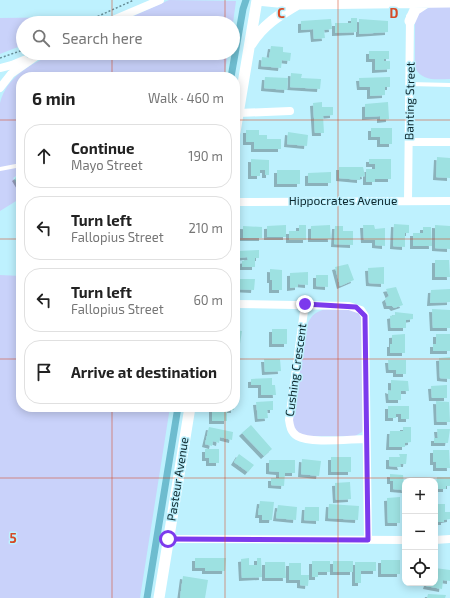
<!DOCTYPE html>
<meta charset="utf-8">
<style>
:root{--surface:#fff;--page:#f2f2f2;--text:#222;--muted:#767676;--line:#e0e0e0}
body{margin:0;font-family:"Exo 2",sans-serif;background:var(--page);color:var(--text)}
.controls{position:absolute;right:12px;bottom:12px;display:grid;overflow:hidden;border-radius:8px;box-shadow:0 2px 10px #0003}
.controls button{width:36px;height:36px;display:grid;place-items:center;padding:0;border:0;border-bottom:1px solid var(--line);background:var(--surface);color:var(--text);font:20px sans-serif}
.stop{position:absolute;width:12px;height:12px;margin:-9px;border:3px solid #7c3aed;border-radius:50%;background:#fff}
.stop.end{background:#7c3aed;border-color:#fff;box-shadow:0 1px 4px #0008}
.list{margin:0;padding:0;list-style:none}
h2{display:flex;justify-content:space-between;align-items:center;height:52px;margin:0;padding:0 16px;font-size:17px}
h2 small{font-size:13px;font-weight:400;color:var(--muted)}
.list li{display:grid;grid-template-columns:26px 1fr auto;gap:12px;align-items:center;box-sizing:border-box;height:64px;margin:0 8px 8px;padding:0 8px;border:1px solid var(--line);border-radius:16px}
.list b{display:block;font-size:15px;white-space:nowrap}
.list p{margin:0;font-size:13px;white-space:nowrap;color:var(--muted)}
.list em{font-size:13px;font-style:normal;color:var(--muted)}
.icon{flex:none;width:22px;height:22px;fill:none;stroke:currentColor;stroke-width:2;stroke-linecap:round;stroke-linejoin:round}
.map{position:relative;flex:none;width:450px;height:598px;overflow:hidden}
.search{position:absolute;background:var(--surface);box-shadow:0 2px 10px #0003;left:16px;top:16px;width:224px;height:44px;display:flex;align-items:center;gap:10px;box-sizing:border-box;padding:0 14px;border-radius:22px;color:var(--muted);font-size:15px}
.panel{position:absolute;background:var(--surface);box-shadow:0 2px 10px #0003;left:16px;top:72px;width:224px;height:340px;border-radius:16px}
.map>svg:first-child{display:block}
.green{fill:#c9d2fa}
.lines{fill:none;stroke-linecap:round;stroke-linejoin:round}
.canal{stroke:#6ebccf;stroke-width:7}
.building{fill:#9de1e1;filter:url(#shadow)}
.path{stroke:#678e98;stroke-width:1.5;stroke-dasharray:2 2;stroke-linecap:butt}
.lane{stroke:#fff;stroke-width:4}
.street{stroke:#fff;stroke-width:8}
.secondary{stroke:#fff;stroke-width:11}
.route{stroke:#7c3aed;stroke-width:5}
.grid{fill:none;stroke:#d54b27;stroke-width:1;stroke-opacity:0.55}
.labels{text-anchor:middle;stroke-width:3;stroke-linejoin:round;paint-order:stroke}
.street-label{font-size:12px;fill:#0d282e;stroke:#bef1fe}
.grid-label{font-size:13px;text-anchor:middle;font-weight:bold;fill:#d54b27;stroke:#bef1fe;stroke-width:3;stroke-linejoin:round;paint-order:stroke}
</style>
<div class="map">
<svg width="450" height="598" viewBox="0 0 450 598">
<defs>
<filter id="shadow"><feDropShadow dx="-3" dy="3" stdDeviation="0" flood-color="#0004"/></filter>
</defs>
<rect width="100%" height="100%" fill="#bef1fe"/>
<!-- green -->
<path class="green" d="M169 0 236 1 233 23H118Z
M430 7H450V79C436 79 423 82 415 68V21L419 13Z
M80 17 69 23H23V45L0 54V18Z
M55 53H228L224 77H21V173L13 178 21 192V198L0 211V103C7 76 31 64 55 53Z
M0 275 21 276V407H170L140 598H0Z
M354 309 363 317 365 427 362 432 355 436H303L294 430 292 418 308 323C316 304 337 309 354 309Z"/>
<g class="lines">
<!-- canal -->
<path class="canal" d="M231 77 243 9 246 0
M147 598 178 407"/>
</g>
<!-- building -->
<path class="building" d="M351 18H357V32L335 33V23H351Z
M331 19 332 29 324 30 325 38 314 39 313 29 301 30V21Z
M359 19 388 21V32L359 34Z
M271 46 283 47V52L291 53 290 61 282 60 281 68 261 66 262 57 269 58Z
M369 51H389V59H384V61H390V69L375 70V59H369Z
M291 73 302 74 301 78 321 79 320 89 290 87Z
M265 77 288 78 287 90 264 88Z
M390 77V87H385V95L370 96V87H360L359 78Z
M322 102V107H333V115L323 116 324 133H315L313 103Z
M388 102 389 119 380 120V116L365 117V104Z
M371 128H392V144H380V137H371Z
M246 130H259V135H267V139H281V149H254V142H246Z
M288 132 308 135 307 146 287 144Z
M437 157 450 158V178L436 177Z
M251 159 269 160V175H265V170H260V176H251Z
M369 159H391V179H375V182H366V169H375V164H369Z
M339 167H363L365 176 360 177V180L339 178Z
M277 170H300V184H277Z
M331 172V183H308V173Z
M21 174V188L15 178Z
M394 224 409 225V233H405V247L393 246Z
M286 225V237H267V226Z
M299 225H306V240H289V231H299Z
M330 225 331 239H311V226Z
M363 225H374L375 229 385 228V246L375 245V240H364Z
M435 225 450 226V249L435 248Z
M243 226 262 227V238H243Z
M335 226H343V231H353V245L334 244Z
M423 227H431L432 246H413V233H423Z
M259 250V258H255V267H242V261L248 260 247 257 238 258V251Z
M435 260H449L450 277H435Z
M348 264 354 280 340 286 335 267Z
M384 267V284L369 283 368 268Z
M270 269 282 270V290H272V280H270Z
M308 272V285L298 284V287L290 288V273Z
M316 275H328V287L316 286Z
M235 279H255L254 290 235 289Z
M396 287 403 305 394 308 392 306H387L385 299 389 296 386 289Z
M450 289V302L430 303 431 290Z
M432 309 450 310V328H433Z
M395 312 413 314V319L406 320V328H391L390 316 395 315Z
M272 329H287V344H272Z
M235 330 242 331 240 344 235 343Z
M405 334V353H390V344H392V335Z
M436 334H450V351H433V344H436Z
M235 354H236L237 374H235Z
M450 357V379L440 378 439 358Z
M264 359H280L281 371 265 372Z
M388 360H406V374H396V370H389Z
M272 378V385H275L276 395H261V385H251V379Z
M391 380 408 381 409 391H401V400H389L388 390 391 391Z
M447 385V398H432L431 386Z
M273 401V410H267L268 418 258 419 256 402Z
M436 401 449 402 450 422H437Z
M388 406H409V419H401V414H396V418H388Z
M212 407H234V410H227V421H212Z
M251 425 272 449 264 456 242 433Z
M209 427 233 432 232 440 220 437 219 443 213 441 212 446 205 444Z
M403 427H411V442L405 443V447H389L390 431H403Z
M437 429H450L448 443H434V438H438Z
M205 449H219V463H209V458H205Z
M433 450H449L450 468H436V462H433Z
M239 454 254 465 248 472 234 462Z
M399 454H407L406 464H400L401 467 389 466V457H400Z
M331 457H351V472H331Z
M302 459 321 461 319 476 301 474Z
M269 460H295V473H285L284 486 271 485V478H279V472L269 471Z
M390 474 403 475 405 490 393 489V481H390Z
M437 477H450V486H446V489H435Z
M350 482 351 499 336 500 335 483Z
M400 497V523H388L387 498Z
M260 501 274 502 272 520H262V515H258Z
M329 504 359 506 358 520 328 518Z
M436 504H445V512H450V519L444 520V522H437Z
M278 505 297 507 296 520 276 518Z
M305 507H319V521L304 520Z
M195 558H226L225 571H205V568H195Z
M249 558V565H257V558H261L262 577 242 578 241 559Z
M381 560H400V574H381Z
M312 561H330V572H318V577H312Z
M333 561H353V572H333Z
M265 562H285L286 578H265Z
M355 562H376V571H361V583H355Z
M289 563H301V575H309L308 586 300 585V580H289Z
M435 568 450 570V581L443 580 442 589 426 586 427 583H435Z
M183 576 208 580 205 598H180Z
M428 594 446 595 445 598H427Z"/>
<g class="lines">
<!-- path -->
<path class="path" d="M83 23 134 0
M0 58 23 50"/>
<!-- lane -->
<path class="lane" d="M410 84 450 85
M0 169 21 165"/>
<!-- street -->
<path class="street" d="M106 23 160 0
M0 68 12 65 24 60
M0 88 11 74 41 53
M238 113 290 111
M409 142H450
M408 201 410 17
M235 202 450 201
M235 304 349 306 361 310 365 316 368 540
M305 304 289 420C290 427 291 432 297 436 311 444 350 439 366 439
M168 539 405 540
M435 540 450 539"/>
<!-- secondary -->
<path class="secondary" d="M410 21 415 10 427 2
M251 44C263 25 279 15 298 4
M235 132 257 0 298 4 450 2
M159 598 190 407"/>
</g>
<g class="lines">
<!-- route -->
<path class="route" d="M168 539 368 540 365 316 356 307 305 304"/>
</g>
<!-- grid -->
<path class="grid" d="M112 0V23M225 0V23M338 0V598M112 53V77M225 53V77M0 120H21M235 120H450M0 239H21M235 239H450M0 359H21M235 359H450M112 407V598M225 407V598M0 478H450"/>
<g class="labels">
<!-- street labels -->
<g class="street-label">
<text transform="translate(410 101) rotate(-89)" y="4">Banting Street</text>
<text x="343" y="205">Hippocrates Avenue</text>
<text transform="translate(296 370) rotate(-82)" y="4">Cushing Crescent</text>
<text transform="translate(178 479) rotate(-81)" y="4">Pasteur Avenue</text>
</g>
</g>
<g class="grid-label">
<text x="281" y="18">C</text>
<text x="394" y="18">D</text>
<text x="13" y="543">5</text>
</g>
</svg>
<div class="controls">
<button>+</button>
<button>−</button>
<button><svg class="icon" aria-label="locate" viewBox="0 0 24 24"><circle cx="12" cy="12" r="6"/><path d="M12 2v4M12 18v4M2 12h4M18 12h4"/></svg></button>
</div>
<div class="stop" style="left:168px;top:539px"></div>
<div class="stop end" style="left:305px;top:304px"></div>
<div class="search"><svg class="icon" aria-label="search" viewBox="0 0 24 24"><circle cx="10" cy="10" r="6"/><path d="M15 15l6 6"/></svg>Search here</div>
<section class="panel">
<h2>6 min<small>Walk · 460 m</small></h2>
<ul class="list">
<li><svg class="icon" aria-label="ahead" viewBox="0 0 24 24"><path d="M12 20V5M6 11l6-6 6 6"/></svg><div><b>Continue</b><p>Mayo Street</p></div><em>190 m</em></li>
<li><svg class="icon" aria-label="left" viewBox="0 0 24 24"><path d="M17 20v-9H6M10 6l-5 5 5 5"/></svg><div><b>Turn left</b><p>Fallopius Street</p></div><em>210 m</em></li>
<li><svg class="icon" aria-label="left" viewBox="0 0 24 24"><path d="M17 20v-9H6M10 6l-5 5 5 5"/></svg><div><b>Turn left</b><p>Fallopius Street</p></div><em>60 m</em></li>
<li><svg class="icon" aria-label="arrive" viewBox="0 0 24 24"><path d="M6 21V4h12l-3 4 3 4H6"/></svg><div><b>Arrive at destination</b></div></li>
</ul>
</section>
</div>
